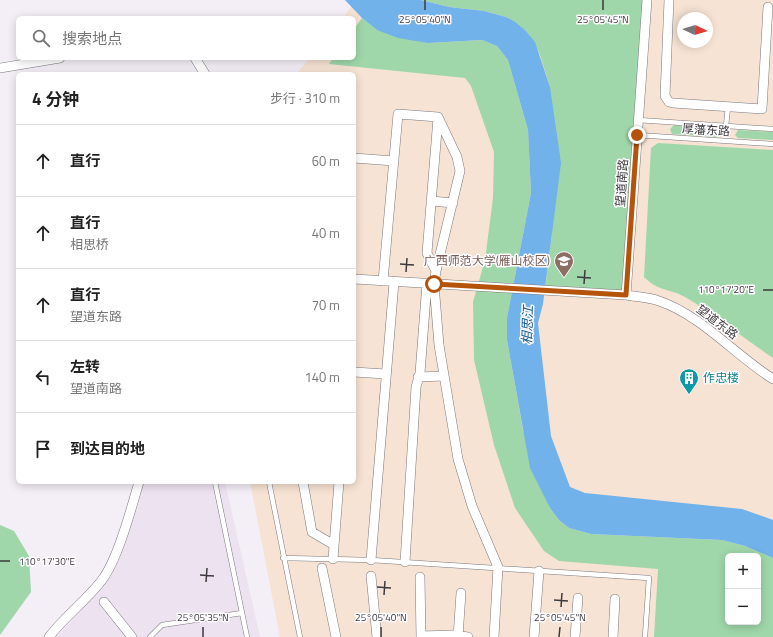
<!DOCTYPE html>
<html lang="zh">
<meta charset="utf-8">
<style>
:root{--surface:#fff;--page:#f6f6f6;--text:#222;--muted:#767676;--line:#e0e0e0}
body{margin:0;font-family:"Titillium Web","Noto Sans SC",sans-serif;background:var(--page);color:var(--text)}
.controls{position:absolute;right:12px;bottom:12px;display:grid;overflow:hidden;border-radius:6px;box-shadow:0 2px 10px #0003}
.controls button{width:36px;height:36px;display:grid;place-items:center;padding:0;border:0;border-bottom:1px solid var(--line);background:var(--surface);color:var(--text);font:20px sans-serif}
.compass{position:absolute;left:677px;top:12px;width:36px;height:36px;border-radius:50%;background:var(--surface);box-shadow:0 2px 10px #0003;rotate:94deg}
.stop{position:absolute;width:12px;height:12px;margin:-9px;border:3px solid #b45309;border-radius:50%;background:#fff}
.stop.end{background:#b45309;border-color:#fff;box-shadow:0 1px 4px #0008}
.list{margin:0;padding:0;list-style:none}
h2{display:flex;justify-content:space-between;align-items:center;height:52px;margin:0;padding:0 16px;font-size:17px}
h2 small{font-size:13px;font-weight:400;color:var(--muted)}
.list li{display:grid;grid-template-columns:26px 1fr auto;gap:12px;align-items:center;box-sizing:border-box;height:72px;padding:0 16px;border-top:1px solid var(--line)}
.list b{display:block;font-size:15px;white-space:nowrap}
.list p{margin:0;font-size:13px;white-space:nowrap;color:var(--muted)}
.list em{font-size:13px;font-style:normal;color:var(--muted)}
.icon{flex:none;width:22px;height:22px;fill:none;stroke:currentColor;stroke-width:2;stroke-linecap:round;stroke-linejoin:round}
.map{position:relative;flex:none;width:773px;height:637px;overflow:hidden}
.search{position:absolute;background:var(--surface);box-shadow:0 2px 10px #0003;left:16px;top:16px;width:340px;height:44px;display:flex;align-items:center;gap:10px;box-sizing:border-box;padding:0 14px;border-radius:6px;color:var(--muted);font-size:15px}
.panel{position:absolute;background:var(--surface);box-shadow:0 2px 10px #0003;left:16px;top:72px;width:340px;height:412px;border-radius:6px}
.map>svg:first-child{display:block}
.built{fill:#ede2f0}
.education{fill:#f6e3d3;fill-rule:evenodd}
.green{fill:#a0d7aa;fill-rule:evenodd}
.water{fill:#71b2eb}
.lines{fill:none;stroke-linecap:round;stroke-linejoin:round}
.lane-casing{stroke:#7c777e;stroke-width:5.5}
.street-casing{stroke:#7c777e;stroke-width:10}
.lane{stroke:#fff;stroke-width:4.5}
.street{stroke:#fff;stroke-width:9}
.route{stroke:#b45309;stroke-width:5}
.ticks{fill:none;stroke:#3c3a3d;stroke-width:1.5}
.labels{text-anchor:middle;stroke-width:3;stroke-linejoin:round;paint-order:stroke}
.street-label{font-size:12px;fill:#3c3a3d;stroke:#fffdff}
.education-label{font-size:12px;fill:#785e54;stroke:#fffdff;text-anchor:end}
.culture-label{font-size:12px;fill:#0d838f;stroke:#fffdff;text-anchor:start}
.water-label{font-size:13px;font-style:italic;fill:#11598e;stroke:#fffdff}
.ticks-label{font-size:10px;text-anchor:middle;fill:#3c3a3d;stroke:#fffdff;stroke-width:3;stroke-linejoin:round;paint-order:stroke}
</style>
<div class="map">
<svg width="773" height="637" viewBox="0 0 773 637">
<rect width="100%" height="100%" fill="#f4eef6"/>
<!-- built -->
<path class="built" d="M142 482H225L260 637H57L112 575Z"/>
<!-- education -->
<path class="education" d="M356 0H773V637H280L250 482H354V74H296L310 58H354V18H343ZM683 18H707V42H683ZM728 556H758V622H728Z"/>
<!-- green -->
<path class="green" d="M421 0H647L626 295 545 290 552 233 550 87 540 55 534 42 525 30 506 17 484 11 449 7Z
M362 18 377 30 428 43 482 40 497 46 508 60 528 130 531 193 507 318V340L523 430 550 508 559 520 569 528 591 534 722 540 745 546 773 558V637H654L658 569 559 561 544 551 515 508 494 445 474 360 473 302 485 260 493 198 494 152 471 86 465 78 329 64 333 58H354V29ZM728 556H758V622H728Z
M674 125 716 129 719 130 720 133 717 137 672 134 670 129Z
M738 130 773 132V140L738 138 735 135Z
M658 143 773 150V358C743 338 716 315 685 297 669 288 659 292 644 277L651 148Z
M0 525 14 531 29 556 31 592 0 635Z"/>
<!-- water -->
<path class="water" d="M345 0H421L449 7 484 11 506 17 515 22 525 30 535 42 550 87 561 163 543 304 538 323 551 436 570 487 585 493 742 509 773 520V558L745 546 722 540 591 534 569 528 559 520 550 508 530 468 507 340V318L531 193 528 130 508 60 497 46 482 40 428 43 398 38 377 30 362 18Z"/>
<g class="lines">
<defs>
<path id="lane" d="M638 120 773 129
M726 126 728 107
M637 135 773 144
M215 482 247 637
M269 482 300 637
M283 558 371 560 649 578 645 637
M150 637 162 625 242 613"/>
<path id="street" d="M669 0 665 96 669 102 673 103 762 109 768 7
M195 58 205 74
M0 68 60 58
M354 158 394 161
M431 201 453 203
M436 271 427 253 438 118
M354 279 626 295C637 297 648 297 659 301 701 315 736 356 773 379
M383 281 398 114 438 117 457 157 460 171 436 271 434 284 439 345 458 459 472 506 498 567 494 637
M626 295 647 0
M354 372 386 374
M418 377 444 376
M303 482 312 532 334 545
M333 559 339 482
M371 560 394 282
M405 562 416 387 420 373 427 283
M322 568 336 637
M371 576 377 637
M420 577 421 637
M104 602 132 637
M421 636 454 635 468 637
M49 637C65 616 86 601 102 580 118 559 131 509 139 482
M458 637 461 593
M534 637 539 571
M575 637 578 598
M613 637 615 599"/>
</defs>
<!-- lane casing -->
<use href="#lane" class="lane-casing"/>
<!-- street casing -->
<use href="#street" class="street-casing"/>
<!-- lane -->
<use href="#lane" class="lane"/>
<!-- street -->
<use href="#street" class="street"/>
</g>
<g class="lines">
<!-- route -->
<path class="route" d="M434 284 626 295 637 135"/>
</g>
<!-- ticks -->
<path class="ticks" d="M425 10V0M603 10V0M400 264 414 265M406 272 407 258M577 277 591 278M584 284 585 270M763 290H773M0 561H10M200 575 214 576M206 582 207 568M377 587 391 588M384 595 385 581M554 600 568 601M561 607 562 593M203 637V627M381 637V627M559 637 560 627"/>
<!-- icons -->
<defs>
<symbol id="university-pin" viewBox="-11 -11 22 30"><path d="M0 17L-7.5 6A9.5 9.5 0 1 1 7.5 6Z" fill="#8d6e63" stroke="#fffdff"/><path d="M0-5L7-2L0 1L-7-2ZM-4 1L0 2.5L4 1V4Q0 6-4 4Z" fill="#fff"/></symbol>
<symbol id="building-pin" viewBox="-11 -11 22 30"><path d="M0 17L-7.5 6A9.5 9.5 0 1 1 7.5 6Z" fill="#0f9aa8" stroke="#fffdff"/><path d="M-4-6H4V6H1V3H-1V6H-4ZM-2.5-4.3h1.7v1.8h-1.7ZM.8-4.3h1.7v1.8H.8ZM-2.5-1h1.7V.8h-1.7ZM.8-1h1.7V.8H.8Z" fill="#fff"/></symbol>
</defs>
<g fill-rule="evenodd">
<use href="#university-pin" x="553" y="250" width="22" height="30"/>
<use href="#building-pin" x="678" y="367" width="22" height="30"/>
</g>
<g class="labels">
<!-- street labels -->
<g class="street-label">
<text transform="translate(706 130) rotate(4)" y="4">厚藩东路</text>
<text transform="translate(622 183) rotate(-86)" y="4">望道南路</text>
<text transform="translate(717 322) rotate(37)" y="4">望道东路</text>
</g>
<!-- education labels -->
<g class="education-label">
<text x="550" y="265">广西师范大学(雁山校区)</text>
</g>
<!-- culture labels -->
<g class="culture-label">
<text x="703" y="382">作忠楼</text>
</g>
<!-- water labels -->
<g class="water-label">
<text transform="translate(527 325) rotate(-88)" y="5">相思江</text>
</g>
</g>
<g class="ticks-label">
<text x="425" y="23">25°05'40"N</text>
<text x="603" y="23">25°05'45"N</text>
<text x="726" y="293">110°17'20"E</text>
<text x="47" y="565">110°17'30"E</text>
<text x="203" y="621">25°05'35"N</text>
<text x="381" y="621">25°05'40"N</text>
<text x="560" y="621">25°05'45"N</text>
</g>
</svg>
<div class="controls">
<button>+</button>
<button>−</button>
</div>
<svg class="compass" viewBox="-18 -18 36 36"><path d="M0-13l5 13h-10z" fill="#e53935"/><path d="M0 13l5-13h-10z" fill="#767676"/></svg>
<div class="stop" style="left:434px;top:284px"></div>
<div class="stop end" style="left:637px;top:135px"></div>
<div class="search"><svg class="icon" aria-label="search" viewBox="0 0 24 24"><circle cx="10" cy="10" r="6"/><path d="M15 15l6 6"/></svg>搜索地点</div>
<section class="panel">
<h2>4 分钟<small>步行 · 310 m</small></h2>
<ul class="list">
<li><svg class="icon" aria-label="ahead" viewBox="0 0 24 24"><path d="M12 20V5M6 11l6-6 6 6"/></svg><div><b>直行</b></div><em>60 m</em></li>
<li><svg class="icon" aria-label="ahead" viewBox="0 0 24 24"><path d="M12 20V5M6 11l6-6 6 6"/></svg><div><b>直行</b><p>相思桥</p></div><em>40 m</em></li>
<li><svg class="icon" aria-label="ahead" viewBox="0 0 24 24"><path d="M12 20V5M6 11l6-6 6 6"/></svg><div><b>直行</b><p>望道东路</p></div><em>70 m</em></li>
<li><svg class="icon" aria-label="left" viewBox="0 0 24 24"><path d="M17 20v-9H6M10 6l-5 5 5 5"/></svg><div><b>左转</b><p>望道南路</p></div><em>140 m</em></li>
<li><svg class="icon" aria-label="arrive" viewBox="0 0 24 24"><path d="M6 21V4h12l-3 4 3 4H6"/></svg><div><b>到达目的地</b></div></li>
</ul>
</section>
</div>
